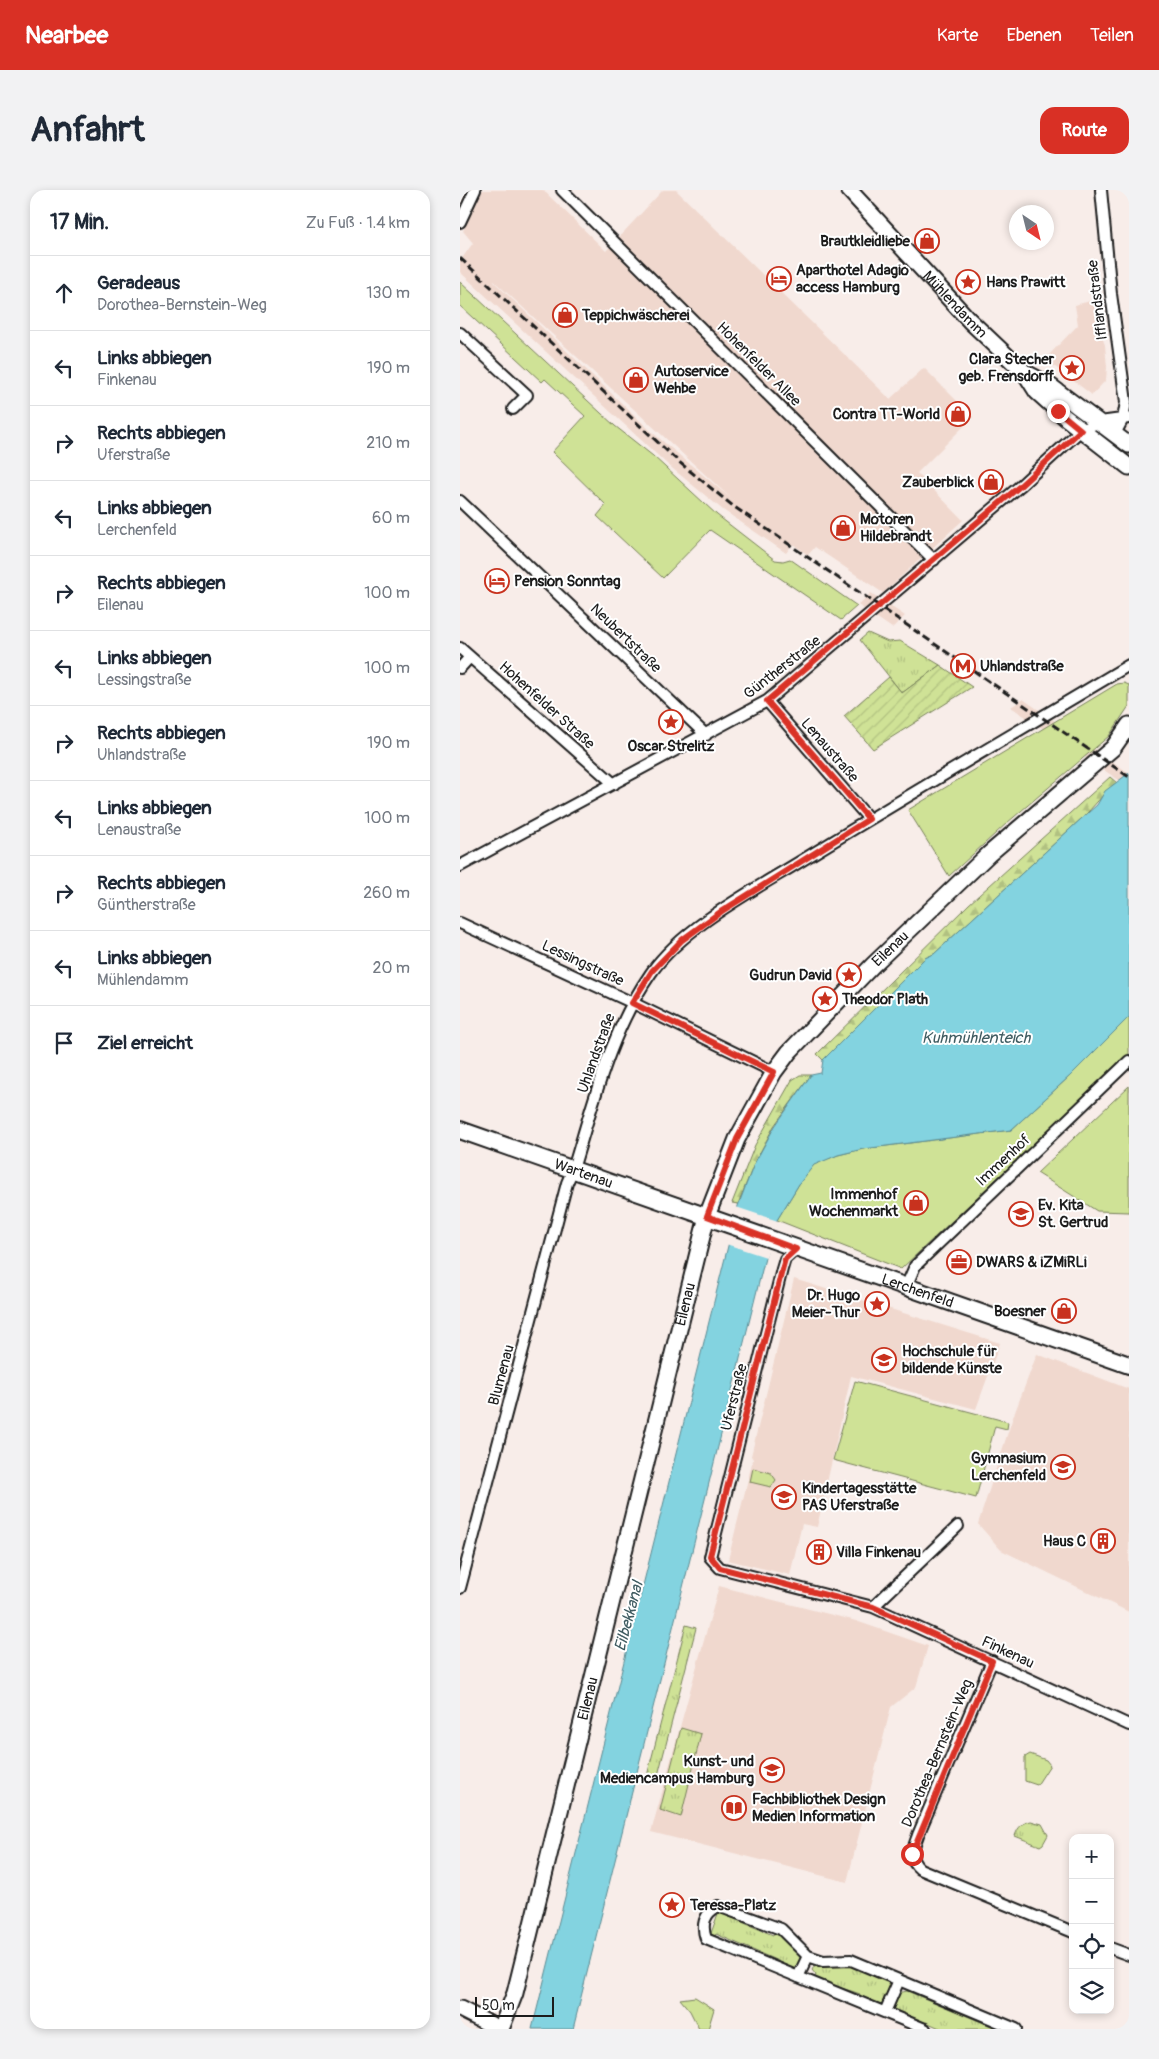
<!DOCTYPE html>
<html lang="de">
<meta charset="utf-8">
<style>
:root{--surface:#fff;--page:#f2f2f3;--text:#1f2937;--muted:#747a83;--line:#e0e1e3;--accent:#d93025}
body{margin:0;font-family:Pangolin,sans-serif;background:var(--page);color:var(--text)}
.controls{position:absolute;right:15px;bottom:15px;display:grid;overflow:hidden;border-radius:10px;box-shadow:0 2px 8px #0003}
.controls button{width:45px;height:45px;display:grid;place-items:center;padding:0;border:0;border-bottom:1px solid var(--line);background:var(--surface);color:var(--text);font:25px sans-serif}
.compass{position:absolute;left:549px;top:15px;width:45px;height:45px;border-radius:50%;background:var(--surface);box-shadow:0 2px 8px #0003;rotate:145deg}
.scale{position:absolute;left:15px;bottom:12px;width:79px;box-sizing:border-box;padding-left:5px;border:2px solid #1c1c1c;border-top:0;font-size:14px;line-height:18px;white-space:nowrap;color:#1c1c1c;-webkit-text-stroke:4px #fff;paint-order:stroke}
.stop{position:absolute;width:15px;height:15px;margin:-11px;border:4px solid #d93025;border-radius:50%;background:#fff}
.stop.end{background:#d93025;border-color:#fff;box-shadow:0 1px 5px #0008}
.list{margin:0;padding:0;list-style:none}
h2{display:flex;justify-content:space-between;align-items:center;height:65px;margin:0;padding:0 20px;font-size:21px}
h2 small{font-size:16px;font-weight:400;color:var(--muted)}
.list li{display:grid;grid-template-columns:32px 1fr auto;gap:15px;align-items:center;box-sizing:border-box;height:75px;padding:0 20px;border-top:1px solid var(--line)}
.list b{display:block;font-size:19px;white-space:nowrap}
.list p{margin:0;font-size:16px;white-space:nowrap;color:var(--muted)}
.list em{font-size:16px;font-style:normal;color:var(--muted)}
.icon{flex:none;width:28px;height:28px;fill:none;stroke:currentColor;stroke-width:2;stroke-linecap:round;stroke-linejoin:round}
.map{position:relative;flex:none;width:669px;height:1839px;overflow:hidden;border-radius:15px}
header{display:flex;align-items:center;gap:30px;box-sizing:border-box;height:70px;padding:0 25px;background:var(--accent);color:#fff}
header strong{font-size:24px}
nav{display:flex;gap:28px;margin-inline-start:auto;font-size:18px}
.intro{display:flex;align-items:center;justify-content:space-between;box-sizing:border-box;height:120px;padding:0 30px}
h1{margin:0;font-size:35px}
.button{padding:12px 22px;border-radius:15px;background:var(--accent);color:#fff;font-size:18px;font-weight:700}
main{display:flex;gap:30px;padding:0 30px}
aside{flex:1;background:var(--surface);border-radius:15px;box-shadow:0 2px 8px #0003}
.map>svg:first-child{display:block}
.built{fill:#f0d8ce;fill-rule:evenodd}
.grass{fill:url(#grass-tufts);stroke:#767f59}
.forest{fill:url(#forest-firs);stroke:#767f59}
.park{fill:#cfe296;stroke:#767f59}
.garden{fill:url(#garden-furrows);stroke:#767f59}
.water{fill:#83d3e0;stroke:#5a8a92}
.pier{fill:#f8ede9}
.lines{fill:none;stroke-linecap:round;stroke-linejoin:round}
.street-casing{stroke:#1c1c1c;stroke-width:14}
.secondary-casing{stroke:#1c1c1c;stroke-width:19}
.primary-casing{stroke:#1c1c1c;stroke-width:20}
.street{stroke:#fff;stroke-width:10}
.secondary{stroke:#fff;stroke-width:15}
.primary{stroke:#fff;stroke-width:16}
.rail{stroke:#1c1c1c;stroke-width:3;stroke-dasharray:8 4;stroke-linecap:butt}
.route{stroke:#d93025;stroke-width:6}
.labels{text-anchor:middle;stroke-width:4;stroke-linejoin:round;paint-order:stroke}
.poi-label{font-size:15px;font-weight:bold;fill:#1c1c1c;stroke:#fff;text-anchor:start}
.street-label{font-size:15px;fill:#1c1c1c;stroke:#fff}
.water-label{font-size:16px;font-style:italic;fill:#405c61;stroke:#fff}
</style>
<header>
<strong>Nearbee</strong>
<nav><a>Karte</a><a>Ebenen</a><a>Teilen</a></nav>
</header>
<div class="intro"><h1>Anfahrt</h1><a class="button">Route</a></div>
<main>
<aside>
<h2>17 Min.<small>Zu Fuß · 1.4 km</small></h2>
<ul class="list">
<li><svg class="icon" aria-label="ahead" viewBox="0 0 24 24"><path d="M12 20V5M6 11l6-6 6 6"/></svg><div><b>Geradeaus</b><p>Dorothea-Bernstein-Weg</p></div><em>130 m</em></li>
<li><svg class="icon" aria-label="left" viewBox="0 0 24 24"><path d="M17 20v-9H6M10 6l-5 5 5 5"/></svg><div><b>Links abbiegen</b><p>Finkenau</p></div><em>190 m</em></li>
<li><svg class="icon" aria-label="right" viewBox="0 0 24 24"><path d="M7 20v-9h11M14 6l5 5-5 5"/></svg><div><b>Rechts abbiegen</b><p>Uferstraße</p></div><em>210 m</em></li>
<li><svg class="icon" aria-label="left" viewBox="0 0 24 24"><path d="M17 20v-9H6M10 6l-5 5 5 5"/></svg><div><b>Links abbiegen</b><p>Lerchenfeld</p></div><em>60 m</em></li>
<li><svg class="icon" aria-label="right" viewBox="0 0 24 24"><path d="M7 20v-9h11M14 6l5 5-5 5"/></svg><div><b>Rechts abbiegen</b><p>Eilenau</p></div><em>100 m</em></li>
<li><svg class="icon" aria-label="left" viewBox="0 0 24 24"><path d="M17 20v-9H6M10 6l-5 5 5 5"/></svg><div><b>Links abbiegen</b><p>Lessingstraße</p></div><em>100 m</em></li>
<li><svg class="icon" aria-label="right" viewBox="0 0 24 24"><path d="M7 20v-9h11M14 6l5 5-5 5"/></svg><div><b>Rechts abbiegen</b><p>Uhlandstraße</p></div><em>190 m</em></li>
<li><svg class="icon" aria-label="left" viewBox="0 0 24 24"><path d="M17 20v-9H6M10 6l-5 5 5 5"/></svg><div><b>Links abbiegen</b><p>Lenaustraße</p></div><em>100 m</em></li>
<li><svg class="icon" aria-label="right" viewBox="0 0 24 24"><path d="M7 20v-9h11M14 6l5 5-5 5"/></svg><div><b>Rechts abbiegen</b><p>Güntherstraße</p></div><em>260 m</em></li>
<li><svg class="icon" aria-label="left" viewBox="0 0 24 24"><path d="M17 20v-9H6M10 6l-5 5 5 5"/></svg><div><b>Links abbiegen</b><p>Mühlendamm</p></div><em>20 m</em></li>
<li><svg class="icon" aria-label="arrive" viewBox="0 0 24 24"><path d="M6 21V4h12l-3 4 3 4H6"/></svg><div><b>Ziel erreicht</b></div></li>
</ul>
</aside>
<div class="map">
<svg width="669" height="1839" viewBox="0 0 669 1839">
<defs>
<pattern id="grass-tufts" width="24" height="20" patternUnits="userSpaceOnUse" patternTransform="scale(1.25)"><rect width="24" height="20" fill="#cfe296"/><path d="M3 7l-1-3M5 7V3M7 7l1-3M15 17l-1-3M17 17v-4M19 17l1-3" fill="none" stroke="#b1c181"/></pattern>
<pattern id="forest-firs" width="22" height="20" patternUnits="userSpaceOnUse" patternTransform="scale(1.25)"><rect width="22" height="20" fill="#cfe296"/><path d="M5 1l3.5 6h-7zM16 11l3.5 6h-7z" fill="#b1c181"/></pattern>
<pattern id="garden-furrows" width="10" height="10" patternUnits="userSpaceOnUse" patternTransform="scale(1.25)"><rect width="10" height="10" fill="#cfe296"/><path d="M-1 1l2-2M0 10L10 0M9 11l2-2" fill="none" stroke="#b1c181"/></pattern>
</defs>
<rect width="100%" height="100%" fill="#f8ede9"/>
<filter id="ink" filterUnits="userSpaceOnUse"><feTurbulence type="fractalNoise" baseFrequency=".02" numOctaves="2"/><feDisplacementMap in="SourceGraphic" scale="10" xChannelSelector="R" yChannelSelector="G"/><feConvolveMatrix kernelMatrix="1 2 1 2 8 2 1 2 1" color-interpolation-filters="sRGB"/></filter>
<g filter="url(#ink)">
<!-- built -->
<path class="built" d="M22 0H83L146 61 203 0H216L430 209 464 178 513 227 457 283 503 330 423 403 355 357 348 365 333 354 326 363 263 320 207 274 0 82V71L13 53 3 41ZM33 91H34L274 311 193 243Z
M634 110 638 136 645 155 647 177 646 190 632 205 585 169 618 135 615 115Z
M411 403 445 426 432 438 398 415Z
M563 509 669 583V597L551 517Z
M334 1089 540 1153 516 1219 391 1186 357 1337 342 1334 330 1385 268 1370 293 1269 291 1266Z
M577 1164 669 1199V1422L541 1360 518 1334 552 1230Z
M259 1396 396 1431 468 1456 456 1497 431 1517 387 1692 191 1642Z"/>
<!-- grass -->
<path class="grass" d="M408 443 428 452 440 451 480 475 442 503 400 450Z
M226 1435 236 1438 196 1593H190L188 1582Z
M221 1538 241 1544 221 1627 200 1620Z
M571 1631 582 1634 588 1645 583 1654 580 1656 555 1646C558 1637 562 1633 571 1631Z
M260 1718 265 1720V1725L313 1745 315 1741 319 1743 342 1769 336 1783 317 1775 318 1771 256 1744 254 1748 250 1746Z
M356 1773C369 1777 375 1772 387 1773 403 1774 418 1785 431 1794L422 1814 398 1809 400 1804C384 1798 369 1796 354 1789L356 1785 352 1780Z
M447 1801 538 1839H482L466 1832 462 1836 431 1818 438 1803Z"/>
<!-- forest -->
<path class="forest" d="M650 587 657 593C643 603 634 617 621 629L474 764 465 768 363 870 357 864 509 714Z
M340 885H351L314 936 294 974 278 1014 272 1013 295 955 332 890Z"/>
<!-- park -->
<path class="park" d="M0 92 155 236 193 266 257 325 315 370 323 371 330 369 397 416 381 430 250 340 203 388 137 326 146 315 92 262 125 226 85 189 82 192 0 116Z
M664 493 669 495V516L649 546 547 633 489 686 448 620 657 494Z
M669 827V864L441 1079 317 1030 339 994 354 974 378 965 403 959 551 940 610 886Z
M669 896V1022L637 1021 577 983Z
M395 1191 548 1232 547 1239 535 1236 516 1308 373 1270Z
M293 1278 311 1283 316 1290 311 1297 290 1292Z
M570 1564 586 1570 590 1575 577 1595 565 1591V1567Z
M235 1807 254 1819 248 1839H239L230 1821 220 1809Z"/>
<!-- garden -->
<path class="garden" d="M480 475 512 497 413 559 384 526 429 487 442 503Z"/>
<!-- water -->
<path class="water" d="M669 583V827L610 886 551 940 403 959 378 965 354 975 339 994 317 1030 305 1068 113 1839H72L278 1016 294 974 315 936 351 885 361 883 363 870 465 768 474 764 621 629 637 615 645 601Z"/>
<!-- pier -->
<path class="pier" d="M276 1017 318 1031 306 1067 266 1054Z"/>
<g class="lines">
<defs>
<path id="street" d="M102 0 474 370
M641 0 651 104 666 212 663 229 655 244
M0 32 15 0
M0 143 67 205 53 219
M0 311 246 545
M0 458 154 594
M0 478 10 467
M307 511 409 629
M0 676 307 511 560 296 621 240 640 232 669 228
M0 733 173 813 314 882
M336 1059 325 1069 322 1079 250 1367 260 1378 413 1417 669 1535
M446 1097 455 1076 669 871
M0 1398 107 993 113 979C134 911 150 842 191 783 223 737 294 700 341 671 450 604 560 540 669 475
M413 1417 498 1336
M532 1471 458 1645C454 1657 447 1669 460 1679L613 1742
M650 1758 669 1765
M338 1787 348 1766
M425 1822 439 1790
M465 1839 246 1749C241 1734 244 1724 258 1716L321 1739 348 1766 363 1771 391 1770 556 1839"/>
<g id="secondary">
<path id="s1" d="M389 0 510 131 565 183 577 202 606 228 669 277"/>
<path d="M566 183 589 195 669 255"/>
<path d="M0 1819 39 1839"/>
<path id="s2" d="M41 1839 55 1803 247 1026 277 949 314 882 329 862 413 775 529 664 653 558 669 535"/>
</g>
<g id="primary">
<path id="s3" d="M0 940 669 1175"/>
</g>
</defs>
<!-- street casing -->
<use href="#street" class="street-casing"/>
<!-- secondary casing -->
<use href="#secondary" class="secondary-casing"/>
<!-- primary casing -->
<use href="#primary" class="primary-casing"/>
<!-- street -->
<use href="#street" class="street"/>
<!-- secondary -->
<use href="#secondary" class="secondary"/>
<!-- primary -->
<use href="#primary" class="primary"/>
<!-- rail -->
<path class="rail" d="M0 68 219 272 273 316 669 587"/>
</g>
</g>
<g class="lines" filter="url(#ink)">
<!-- route -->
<path class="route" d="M452 1664 532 1471 413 1417 260 1378 250 1366 322 1080 325 1069 336 1059 247 1026 277 949 314 882 172 813 192 781 222 750 262 721 409 629 307 511 560 296 621 240 598 221"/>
</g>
<!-- icons -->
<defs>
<symbol id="shop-ring" viewBox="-11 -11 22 22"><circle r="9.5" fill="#fff" stroke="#c8321e" stroke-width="1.5"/><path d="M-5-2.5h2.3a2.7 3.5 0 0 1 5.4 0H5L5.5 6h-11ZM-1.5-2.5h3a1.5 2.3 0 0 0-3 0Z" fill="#c8321e"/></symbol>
<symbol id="hotel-ring" viewBox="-11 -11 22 22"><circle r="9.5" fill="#fff" stroke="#c8321e" stroke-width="1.5"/><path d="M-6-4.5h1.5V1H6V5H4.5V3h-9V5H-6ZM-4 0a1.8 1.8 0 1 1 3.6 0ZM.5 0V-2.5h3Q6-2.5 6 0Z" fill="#c8321e"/></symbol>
<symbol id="sight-ring" viewBox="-11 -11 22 22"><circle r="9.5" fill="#fff" stroke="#c8321e" stroke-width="1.5"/><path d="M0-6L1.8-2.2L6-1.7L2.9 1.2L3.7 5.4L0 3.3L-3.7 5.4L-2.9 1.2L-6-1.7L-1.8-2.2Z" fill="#c8321e"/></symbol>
<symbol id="metro-ring" viewBox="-11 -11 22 22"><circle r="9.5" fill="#fff" stroke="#c8321e" stroke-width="1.5"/><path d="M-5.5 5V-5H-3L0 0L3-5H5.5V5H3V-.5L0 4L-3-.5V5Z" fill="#c8321e"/></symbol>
<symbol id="school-ring" viewBox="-11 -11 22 22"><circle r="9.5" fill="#fff" stroke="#c8321e" stroke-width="1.5"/><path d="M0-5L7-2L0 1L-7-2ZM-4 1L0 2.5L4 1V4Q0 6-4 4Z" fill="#c8321e"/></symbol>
<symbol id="office-ring" viewBox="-11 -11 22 22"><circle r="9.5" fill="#fff" stroke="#c8321e" stroke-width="1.5"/><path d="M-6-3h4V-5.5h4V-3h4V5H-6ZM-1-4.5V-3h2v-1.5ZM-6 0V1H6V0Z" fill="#c8321e"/></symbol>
<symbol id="university-ring" viewBox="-11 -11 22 22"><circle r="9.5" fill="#fff" stroke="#c8321e" stroke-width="1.5"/><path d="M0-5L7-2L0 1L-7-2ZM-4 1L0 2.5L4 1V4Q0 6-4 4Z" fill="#c8321e"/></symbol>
<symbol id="building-ring" viewBox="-11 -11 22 22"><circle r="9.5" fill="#fff" stroke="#c8321e" stroke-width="1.5"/><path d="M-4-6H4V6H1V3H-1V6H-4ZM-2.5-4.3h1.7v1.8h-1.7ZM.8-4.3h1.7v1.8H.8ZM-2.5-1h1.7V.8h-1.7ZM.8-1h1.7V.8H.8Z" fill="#c8321e"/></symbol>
<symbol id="library-ring" viewBox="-11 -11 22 22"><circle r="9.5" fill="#fff" stroke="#c8321e" stroke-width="1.5"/><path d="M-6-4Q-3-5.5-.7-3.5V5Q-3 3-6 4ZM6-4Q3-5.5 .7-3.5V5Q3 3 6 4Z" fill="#c8321e"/></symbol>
</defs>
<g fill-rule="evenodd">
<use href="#shop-ring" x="453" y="37" width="28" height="28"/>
<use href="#hotel-ring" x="305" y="75" width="28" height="28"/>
<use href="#sight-ring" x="494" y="78" width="28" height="28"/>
<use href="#shop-ring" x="91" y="111" width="28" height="28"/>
<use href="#sight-ring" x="598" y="164" width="28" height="28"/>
<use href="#shop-ring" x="162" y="176" width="28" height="28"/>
<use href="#shop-ring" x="484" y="210" width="28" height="28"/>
<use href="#shop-ring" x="517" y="278" width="28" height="28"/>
<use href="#shop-ring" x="369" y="324" width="28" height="28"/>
<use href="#hotel-ring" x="23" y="377" width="28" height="28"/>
<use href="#metro-ring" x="489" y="462" width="28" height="28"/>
<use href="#sight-ring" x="197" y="518" width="28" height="28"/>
<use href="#sight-ring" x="375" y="771" width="28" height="28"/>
<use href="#sight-ring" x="351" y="795" width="28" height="28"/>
<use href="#shop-ring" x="442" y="999" width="28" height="28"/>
<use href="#school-ring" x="547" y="1010" width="28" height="28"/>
<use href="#office-ring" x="485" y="1058" width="28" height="28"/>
<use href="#sight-ring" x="403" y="1100" width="28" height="28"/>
<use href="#shop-ring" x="590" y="1107" width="28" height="28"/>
<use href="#university-ring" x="410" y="1156" width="28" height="28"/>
<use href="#school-ring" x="589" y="1263" width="28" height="28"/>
<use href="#school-ring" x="310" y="1293" width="28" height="28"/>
<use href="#building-ring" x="629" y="1337" width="28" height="28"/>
<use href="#building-ring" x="345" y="1348" width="28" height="28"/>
<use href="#university-ring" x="298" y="1566" width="28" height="28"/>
<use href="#library-ring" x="260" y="1604" width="28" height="28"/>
<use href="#sight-ring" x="198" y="1701" width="28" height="28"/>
</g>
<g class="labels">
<!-- poi labels -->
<g class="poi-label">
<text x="450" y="56" text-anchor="end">Brautkleidliebe</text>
<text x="336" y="85">Aparthotel Adagio<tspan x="336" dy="17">access Hamburg</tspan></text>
<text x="526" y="97">Hans Prawitt</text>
<text x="122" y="130">Teppichwäscherei</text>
<text x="594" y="174" text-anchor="end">Clara Stecher<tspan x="594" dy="17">geb. Frensdorff</tspan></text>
<text x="194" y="186">Autoservice<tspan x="194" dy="17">Wehbe</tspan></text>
<text x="480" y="229" text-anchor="end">Contra TT-World</text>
<text x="514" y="297" text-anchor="end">Zauberblick</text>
<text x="400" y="334">Motoren<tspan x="400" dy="17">Hildebrandt</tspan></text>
<text x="54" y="396">Pension Sonntag</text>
<text x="520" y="481">Uhlandstraße</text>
<text x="211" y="561" text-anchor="middle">Oscar Strelitz</text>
<text x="372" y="790" text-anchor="end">Gudrun David</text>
<text x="382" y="814">Theodor Plath</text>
<text x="438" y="1009" text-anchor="end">Immenhof<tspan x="438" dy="17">Wochenmarkt</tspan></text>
<text x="578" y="1020">Ev. Kita<tspan x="578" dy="17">St. Gertrud</tspan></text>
<text x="516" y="1077">DWARS &amp; iZMiRLi</text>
<text x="400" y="1110" text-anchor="end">Dr. Hugo<tspan x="400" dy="17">Meier-Thur</tspan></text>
<text x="586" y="1126" text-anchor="end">Boesner</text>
<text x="442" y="1166">Hochschule für<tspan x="442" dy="17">bildende Künste</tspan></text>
<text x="586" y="1273" text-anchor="end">Gymnasium<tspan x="586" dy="17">Lerchenfeld</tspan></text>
<text x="342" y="1303">Kindertagesstätte<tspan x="342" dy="17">PAS Uferstraße</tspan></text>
<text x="626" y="1356" text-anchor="end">Haus C</text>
<text x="376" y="1367">Villa Finkenau</text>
<text x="294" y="1576" text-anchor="end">Kunst- und<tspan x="294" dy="17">Mediencampus Hamburg</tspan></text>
<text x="292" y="1614">Fachbibliothek Design<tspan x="292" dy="17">Medien Information</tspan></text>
<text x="230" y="1720">Teressa-Platz</text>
</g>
<!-- street labels -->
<g class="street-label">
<text transform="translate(637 110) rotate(-97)" y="5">Ifflandstraße</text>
<text dy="5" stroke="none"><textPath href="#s1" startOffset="156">Mühlendamm</textPath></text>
<text transform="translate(299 174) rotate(45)" y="5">Hohenfelder Allee</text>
<text transform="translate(166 448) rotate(44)" y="5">Neubertstraße</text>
<text transform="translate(322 477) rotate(-38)" y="5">Güntherstraße</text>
<text transform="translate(87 515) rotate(42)" y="5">Hohenfelder Straße</text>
<text transform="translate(370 560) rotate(49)" y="5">Lenaustraße</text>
<text dy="5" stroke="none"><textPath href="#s2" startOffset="1168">Eilenau</textPath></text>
<text transform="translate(123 773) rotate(25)" y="5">Lessingstraße</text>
<text transform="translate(136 863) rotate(-70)" y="5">Uhlandstraße</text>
<text transform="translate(543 970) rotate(-43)" y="5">Immenhof</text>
<text dy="5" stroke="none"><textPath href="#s3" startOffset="131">Wartenau</textPath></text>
<text dy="5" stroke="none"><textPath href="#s3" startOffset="485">Lerchenfeld</textPath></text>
<text dy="5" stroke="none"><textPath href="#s2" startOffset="748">Eilenau</textPath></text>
<text transform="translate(41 1185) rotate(-75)" y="5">Blumenau</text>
<text transform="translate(274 1207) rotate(-76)" y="5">Uferstraße</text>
<text transform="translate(548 1462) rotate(25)" y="5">Finkenau</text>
<text dy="5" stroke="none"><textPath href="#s2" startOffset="342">Eilenau</textPath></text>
<text transform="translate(477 1563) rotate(-67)" y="5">Dorothea-Bernstein-Weg</text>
</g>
<!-- water labels -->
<g class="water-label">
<text x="516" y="853">Kuhmühlenteich</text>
<text transform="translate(168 1426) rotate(-75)" y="6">Eilbekkanal</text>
</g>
</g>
</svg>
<div class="controls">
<button>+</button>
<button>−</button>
<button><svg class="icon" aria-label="locate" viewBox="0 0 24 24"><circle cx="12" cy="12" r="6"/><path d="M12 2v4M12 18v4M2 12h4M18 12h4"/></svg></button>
<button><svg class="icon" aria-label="layers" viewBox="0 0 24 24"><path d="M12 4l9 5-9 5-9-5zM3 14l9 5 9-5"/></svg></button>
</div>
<svg class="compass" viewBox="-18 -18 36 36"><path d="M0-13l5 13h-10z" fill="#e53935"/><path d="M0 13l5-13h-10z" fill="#747a83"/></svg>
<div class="scale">50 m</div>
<div class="stop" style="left:452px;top:1664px"></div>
<div class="stop end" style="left:598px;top:221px"></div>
</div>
</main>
